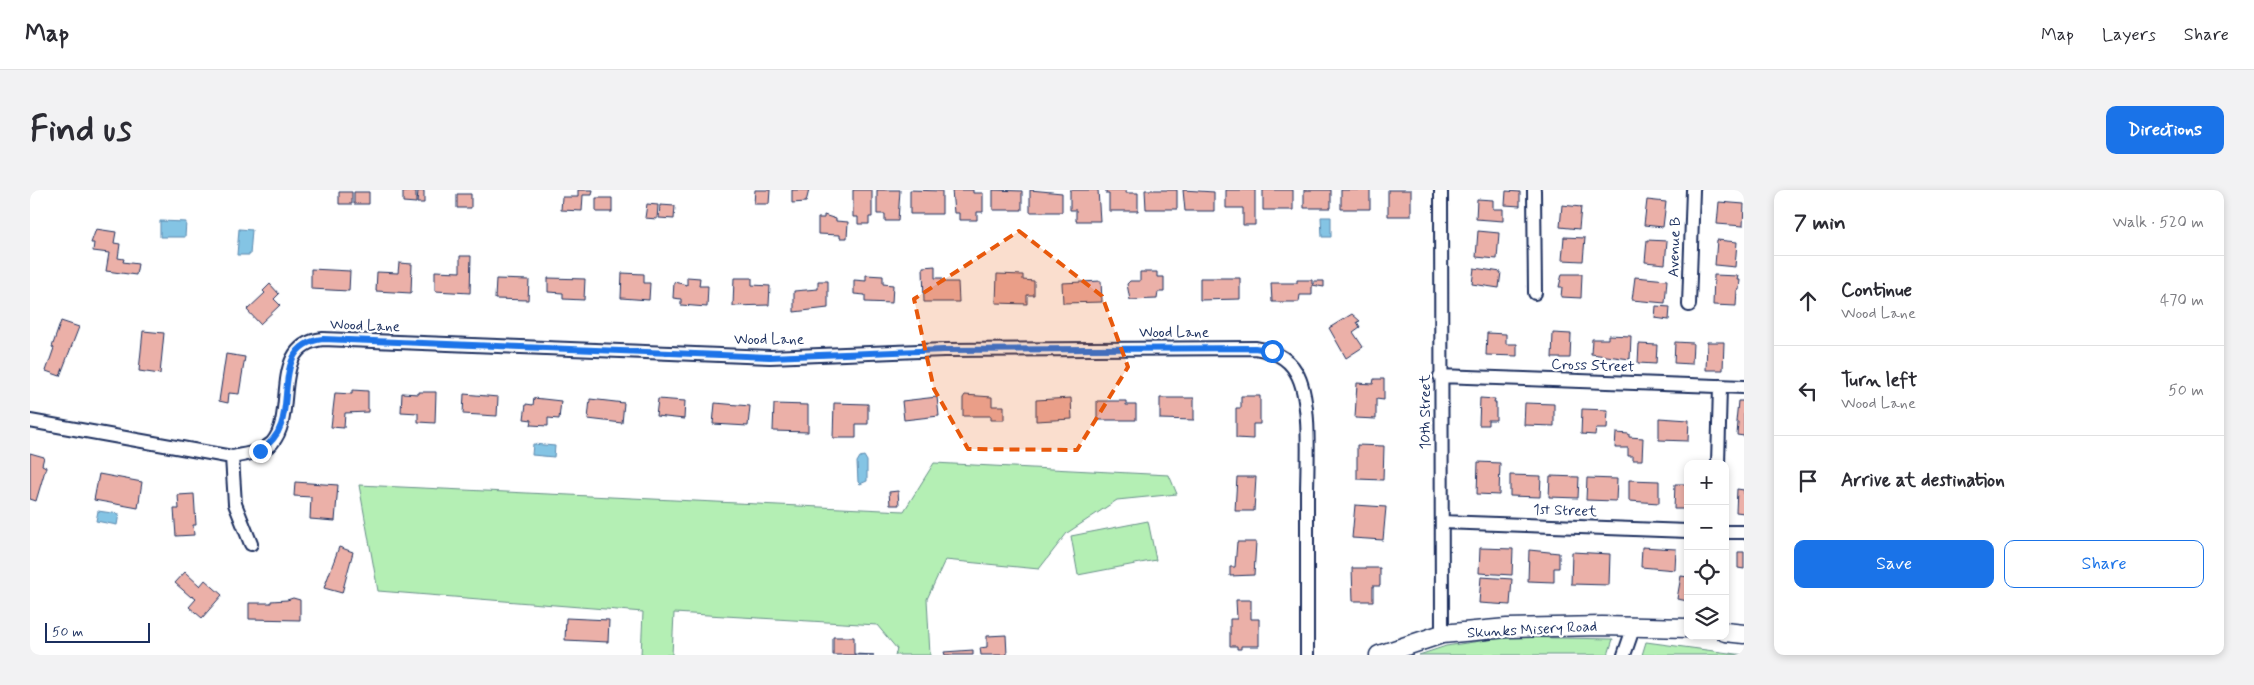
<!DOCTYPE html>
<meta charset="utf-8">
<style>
:root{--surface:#fff;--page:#f2f2f3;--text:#2b2b33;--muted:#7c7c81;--line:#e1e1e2;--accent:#1a73e8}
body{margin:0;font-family:Mynerve,sans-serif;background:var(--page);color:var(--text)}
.controls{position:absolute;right:15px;bottom:15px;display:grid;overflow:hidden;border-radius:10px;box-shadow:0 2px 8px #0003}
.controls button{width:45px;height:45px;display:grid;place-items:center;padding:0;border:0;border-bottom:1px solid var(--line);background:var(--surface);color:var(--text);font:25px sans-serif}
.scale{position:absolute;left:15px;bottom:12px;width:105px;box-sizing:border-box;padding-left:5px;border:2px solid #1b2f5e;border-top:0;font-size:14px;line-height:18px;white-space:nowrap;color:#1b2f5e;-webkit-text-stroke:4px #fff;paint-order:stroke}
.stop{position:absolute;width:15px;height:15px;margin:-11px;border:4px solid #1a73e8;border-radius:50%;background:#fff}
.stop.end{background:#1a73e8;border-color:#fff;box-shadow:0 1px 5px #0008}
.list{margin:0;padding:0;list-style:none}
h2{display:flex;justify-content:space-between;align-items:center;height:65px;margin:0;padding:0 20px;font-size:21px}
h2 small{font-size:16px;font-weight:400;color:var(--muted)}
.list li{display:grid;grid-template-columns:32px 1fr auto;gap:15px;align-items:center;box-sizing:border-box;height:90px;padding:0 20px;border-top:1px solid var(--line)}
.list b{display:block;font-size:19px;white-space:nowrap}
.list p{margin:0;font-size:16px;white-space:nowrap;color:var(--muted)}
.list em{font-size:16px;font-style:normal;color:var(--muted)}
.actions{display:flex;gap:10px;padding:15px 20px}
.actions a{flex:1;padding:11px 0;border:1px solid var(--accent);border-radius:10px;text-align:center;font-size:18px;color:var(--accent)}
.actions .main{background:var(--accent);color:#fff}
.icon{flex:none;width:28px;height:28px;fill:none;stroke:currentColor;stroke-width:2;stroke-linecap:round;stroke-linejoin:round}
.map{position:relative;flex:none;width:1714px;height:465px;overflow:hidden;border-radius:10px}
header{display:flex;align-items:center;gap:30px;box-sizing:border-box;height:70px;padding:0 25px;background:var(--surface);border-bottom:1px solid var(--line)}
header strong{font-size:24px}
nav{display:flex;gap:28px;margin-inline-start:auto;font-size:18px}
.intro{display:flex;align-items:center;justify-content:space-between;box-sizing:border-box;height:120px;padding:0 30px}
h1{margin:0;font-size:35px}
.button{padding:12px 22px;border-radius:10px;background:var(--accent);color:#fff;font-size:18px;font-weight:700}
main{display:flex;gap:30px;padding:0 30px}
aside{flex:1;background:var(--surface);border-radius:10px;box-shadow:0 2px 8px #0003}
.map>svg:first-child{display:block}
.green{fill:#b4efb4;stroke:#688f89}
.water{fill:#84c4e4;stroke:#5a88ae}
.building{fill:#ebb0a8;stroke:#1b2f5e}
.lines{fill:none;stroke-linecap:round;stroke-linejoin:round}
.street-casing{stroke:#1b2f5e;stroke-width:16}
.secondary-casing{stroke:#1b2f5e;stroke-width:21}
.street{stroke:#fff;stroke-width:12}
.secondary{stroke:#fff;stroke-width:18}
.route{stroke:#1a73e8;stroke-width:6}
.marked{fill:#e8590c;fill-opacity:0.2;stroke:#e8590c;stroke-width:4;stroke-dasharray:10 6;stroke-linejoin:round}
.labels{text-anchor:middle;stroke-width:4.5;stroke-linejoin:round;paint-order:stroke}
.street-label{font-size:15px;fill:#1b2f5e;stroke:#fff}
</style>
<header>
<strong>Map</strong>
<nav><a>Map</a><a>Layers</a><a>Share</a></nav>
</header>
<div class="intro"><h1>Find us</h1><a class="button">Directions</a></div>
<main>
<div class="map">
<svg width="1714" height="465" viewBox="0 0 1714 465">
<rect width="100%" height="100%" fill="#fff"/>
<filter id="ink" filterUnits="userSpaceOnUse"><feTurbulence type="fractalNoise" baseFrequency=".02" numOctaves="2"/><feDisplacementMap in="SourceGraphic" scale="10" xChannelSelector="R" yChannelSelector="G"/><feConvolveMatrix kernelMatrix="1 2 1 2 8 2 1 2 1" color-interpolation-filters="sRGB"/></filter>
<g filter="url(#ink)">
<!-- green -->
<path class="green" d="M904 273 1139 285 1147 304 1087 310 1037 343 1009 379 915 370 897 409 900 465H865L867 459 847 435 644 423 642 465H611L613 422 348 401 329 295 874 321Z
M1118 331 1126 370 1048 385 1041 346Z
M1478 447 1583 449 1578 465H1389L1416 456Z
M1616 452 1714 465H1612Z"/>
<!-- water -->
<path class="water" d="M1291 27H1301V47H1292Z
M130 31 156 32 155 47H130Z
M209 39 222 40 220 65H207Z
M503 254 525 256 524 267 502 265Z
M834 266 837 271V291L830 294 828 292 827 272 830 267Z
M68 321 89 324 87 335 66 331Z"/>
<!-- building -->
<path class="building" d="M548 0H563L562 5H553L552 21 531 20 532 7H548Z
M725 0H740L739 14H724Z
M762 0H779L776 12 762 13Z
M823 0H842V27H839V34H828V27H823Z
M847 0H870L868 31H855V24H847Z
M880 0 912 1V24H880Z
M922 0H943V3H953V22H947V30H929V23H924Z
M963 0 992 1V20H963Z
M1000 0 1032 3V22H1000Z
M1040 0H1068L1070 31H1046V20H1040Z
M1076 0H1096V3H1108V21H1079V4H1076Z
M1115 0H1147V19H1116Z
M1153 0 1184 2V21H1155Z
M1196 0H1225V35H1213V18H1196Z
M1233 0H1263V20H1233Z
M1274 0H1301V18H1274Z
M1311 0H1340V19H1311Z
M1358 0H1381V26H1358Z
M373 1H386V13L373 12Z
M388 1H394V13H387Z
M1476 1 1490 2V16L1475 15Z
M309 2H322V14H309Z
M324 2H339V14H324Z
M427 4H441V18H427Z
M566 8H582V22H566Z
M1447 9 1463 10V19H1473V31L1446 29Z
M1617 10 1636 12 1633 37 1614 35Z
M1689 12 1714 14 1713 36 1687 34Z
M617 14 628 15 627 29 615 28Z
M630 15 645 16 644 29 629 28Z
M1532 15 1551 17 1549 39 1530 37Z
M794 25 806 29V31L818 32 817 48H810V45L788 44V28H794Z
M66 39 86 42 84 53 90 54 88 68 94 69 93 72 108 74 106 85 76 81 79 63 63 61 64 53H61Z
M1448 41 1469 43 1467 69 1446 67Z
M1534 47 1555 48 1553 71 1532 70Z
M1617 50 1637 51 1635 74 1615 72Z
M1687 50 1707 52 1705 77 1685 75Z
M430 66H441L440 103 405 101V81L430 82Z
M369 73 382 74 381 103 346 101 347 82 368 83Z
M905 76V88H912V92H928L929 112H894L893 77Z
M1444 78 1471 82 1469 98 1442 94Z
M281 79 320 81 319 101 281 99Z
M1110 82H1127V87H1134V102H1128L1127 109 1100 110 1097 94 1100 91H1110Z
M592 83 614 84V93H620L619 110 591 108Z
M967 84 993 85V90L1004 91V105H997V114L966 113Z
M1532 84H1552L1551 108 1531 107 1532 97H1529Z
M836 85 853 86V94L863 95 862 113 835 112V105L824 104V90L836 91Z
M1684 85 1708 86 1707 90H1710L1709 100H1707L1706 116 1683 115Z
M657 87 670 88 669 96H678L677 117 651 115V109L643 108 644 92 657 95Z
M1605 87 1637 90 1635 113 1602 110Z
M518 88 555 89 554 110 533 109V103L518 102Z
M704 88H722V95L740 96 739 115 703 116Z
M1170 88H1210V109L1170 110Z
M466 89 499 90 498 110 465 109Z
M1267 90H1282V94H1284V91H1294V97L1282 95V105H1270L1269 112H1242L1241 93H1267Z
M788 91H798V118L764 122V101L788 99Z
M1071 91 1072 112 1033 113 1032 93Z
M240 94 249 104 244 109 250 115 230 134 217 120 235 103 233 101Z
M1626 116 1640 117 1639 130 1625 128Z
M1322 124 1330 131 1327 132 1330 137 1323 142 1333 157 1316 168 1299 138Z
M31 131 49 137 30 186 16 181 24 158 22 157Z
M113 141 134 143 130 184 109 181Z
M1457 143 1476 144V154H1487V166L1456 165Z
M1523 143 1541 144 1540 168H1522Z
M1578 145 1601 146 1600 169 1561 164 1562 149H1578Z
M1645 152 1663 153 1662 174 1644 173Z
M1677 152H1694L1693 180H1676Z
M1609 154 1627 155 1626 174 1608 173Z
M196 164 215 167 209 204 199 203 198 213 189 211Z
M1344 189H1354V210L1346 209V229L1325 228 1327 193 1343 194Z
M322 200 338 201V222L315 223 314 238 301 237 305 203 322 204Z
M389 202H406L405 233 388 232V223L371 222 372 203 389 204Z
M434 204 468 207 467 226 433 224Z
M935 205 962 207V216H974V230H961V226H933V208Z
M1211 206H1230V234H1223V249L1206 248V218H1211Z
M907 207 909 226 874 230 872 211Z
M504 208 531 211 529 229 518 228V236L501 235 502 230 494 229 496 214 503 215Z
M1041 208 1042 229 1006 231V210Z
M1130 208H1164V230L1130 229Z
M1450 208 1465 209 1464 213H1466V230H1458V235H1449Z
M560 209 594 213 592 233 558 229Z
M628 209 655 211 654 229 626 226Z
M1067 211H1096V215H1106V230H1067Z
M1708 211H1714V246L1707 245 1708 232H1706Z
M685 213 720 216 718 236 683 234Z
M804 213 838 214V234H826V248H803Z
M1495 213 1524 214V236L1494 235Z
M744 214 778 215V242L743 241Z
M1552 219 1578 220 1577 239H1566L1565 245 1551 244Z
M1629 228 1659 230 1658 251 1629 250Z
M1586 243 1599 244V247L1613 248 1612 270H1603V266H1598V258H1585Z
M1327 255 1354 256 1353 290 1327 289Z
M0 263 14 267 12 275 16 277 6 311 0 309Z
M1448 272 1470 273 1469 305 1447 304Z
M69 284 112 292 108 318 64 310Z
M1480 285 1511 286 1510 307 1480 306Z
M1520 286 1549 287 1548 308 1519 307Z
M1207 287H1226L1224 321H1205Z
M1557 288 1587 289 1586 311 1556 310Z
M1599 290 1629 291V313L1599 311Z
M265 292 308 295 305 331 280 329 281 307 264 306Z
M1645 294H1658V319H1644Z
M1707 299 1714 300V323L1706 322Z
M868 301 869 315H860L859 302Z
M164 304 166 335H163L164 345 146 346 144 319H149L148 305Z
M1325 315 1356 317 1353 350 1322 348Z
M1207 352H1226L1224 385 1200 386V377H1205Z
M309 357 323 362 312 403 294 398Z
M1612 357 1646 359 1645 380 1611 377Z
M1450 358 1483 359 1482 385 1449 383Z
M1499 360 1529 363V378H1524V392L1498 391Z
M1542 362 1580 364 1579 395 1541 394Z
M1708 362H1714V379L1708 378Z
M1322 378H1350V396H1343V411H1323Z
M155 382 170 396 175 390 192 405 172 428 159 417 166 409 162 406 161 407 145 393Z
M1651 386 1658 387V411L1647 409Z
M1451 387 1482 389 1480 415 1449 413Z
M263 408 270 410V430L219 429V413H241V411L257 410Z
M1206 410H1221V429H1229V456H1211V459H1207V456H1200V429H1207Z
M536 428 579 430 578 452 535 450Z
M976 445 977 465H951L950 458 957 457V446Z
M803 447H824V464L844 465H803Z
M943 460V465H915L914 462Z"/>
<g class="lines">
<defs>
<path id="street" d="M1411 0 1412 444
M1504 0 1505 103
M1659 115 1663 0
M1410 186 1714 197
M0 231 202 267C216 264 231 263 242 253 268 224 238 155 293 149L740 167 914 160 1225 158C1242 161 1257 166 1266 182 1282 208 1277 273 1277 305 1277 359 1277 412 1277 465
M202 267 205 314 221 354
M1688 274 1690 196
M1412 332 1658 341
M1695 342H1714
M1594 465 1604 436"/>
<path id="secondary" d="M1695 442 1714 444
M1349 465 1412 444 1477 438 1572 436 1658 438"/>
</defs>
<!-- street casing -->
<use href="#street" class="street-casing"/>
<!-- secondary casing -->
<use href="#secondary" class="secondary-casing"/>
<!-- street -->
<use href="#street" class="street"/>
<!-- secondary -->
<use href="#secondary" class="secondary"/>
</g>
</g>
<g class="lines" filter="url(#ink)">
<!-- route -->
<path class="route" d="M230 261C240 254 247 247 251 235 262 205 246 154 293 149L740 167 914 160 1225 158 1242 161"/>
</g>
<!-- marked area -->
<path class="marked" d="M989 41 1072 106 1098 177 1047 260 938 259 904 199 884 109Z"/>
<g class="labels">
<!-- street labels -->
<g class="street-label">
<text transform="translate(1644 57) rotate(-88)" y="5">Avenue B</text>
<text transform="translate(335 135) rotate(2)" y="5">Wood Lane</text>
<text x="1144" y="147">Wood Lane</text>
<text x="739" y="154">Wood Lane</text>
<text transform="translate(1563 175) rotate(2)" y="5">Cross Street</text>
<text transform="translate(1395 222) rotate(-90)" y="5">10th Street</text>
<text transform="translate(1535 320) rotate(2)" y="5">1st Street</text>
<text transform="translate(1502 439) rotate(-3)" y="5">Skunks Misery Road</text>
</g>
</g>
</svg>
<div class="controls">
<button>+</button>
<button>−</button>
<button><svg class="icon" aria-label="locate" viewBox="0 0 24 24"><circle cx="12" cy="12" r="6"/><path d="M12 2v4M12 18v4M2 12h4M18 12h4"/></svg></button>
<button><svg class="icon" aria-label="layers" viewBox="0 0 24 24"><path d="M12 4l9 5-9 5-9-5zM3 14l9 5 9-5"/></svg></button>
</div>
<div class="scale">50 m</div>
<div class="stop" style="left:1242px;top:161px"></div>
<div class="stop end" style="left:230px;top:261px"></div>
</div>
<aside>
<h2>7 min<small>Walk · 520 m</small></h2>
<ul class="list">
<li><svg class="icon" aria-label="ahead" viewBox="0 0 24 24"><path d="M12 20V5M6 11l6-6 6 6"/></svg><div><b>Continue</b><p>Wood Lane</p></div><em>470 m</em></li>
<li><svg class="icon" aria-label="left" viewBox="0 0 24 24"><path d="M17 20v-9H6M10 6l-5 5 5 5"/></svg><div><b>Turn left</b><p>Wood Lane</p></div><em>50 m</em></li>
<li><svg class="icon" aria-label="arrive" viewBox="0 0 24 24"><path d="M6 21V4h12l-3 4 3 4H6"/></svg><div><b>Arrive at destination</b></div></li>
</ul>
<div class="actions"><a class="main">Save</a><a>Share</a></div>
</aside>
</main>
